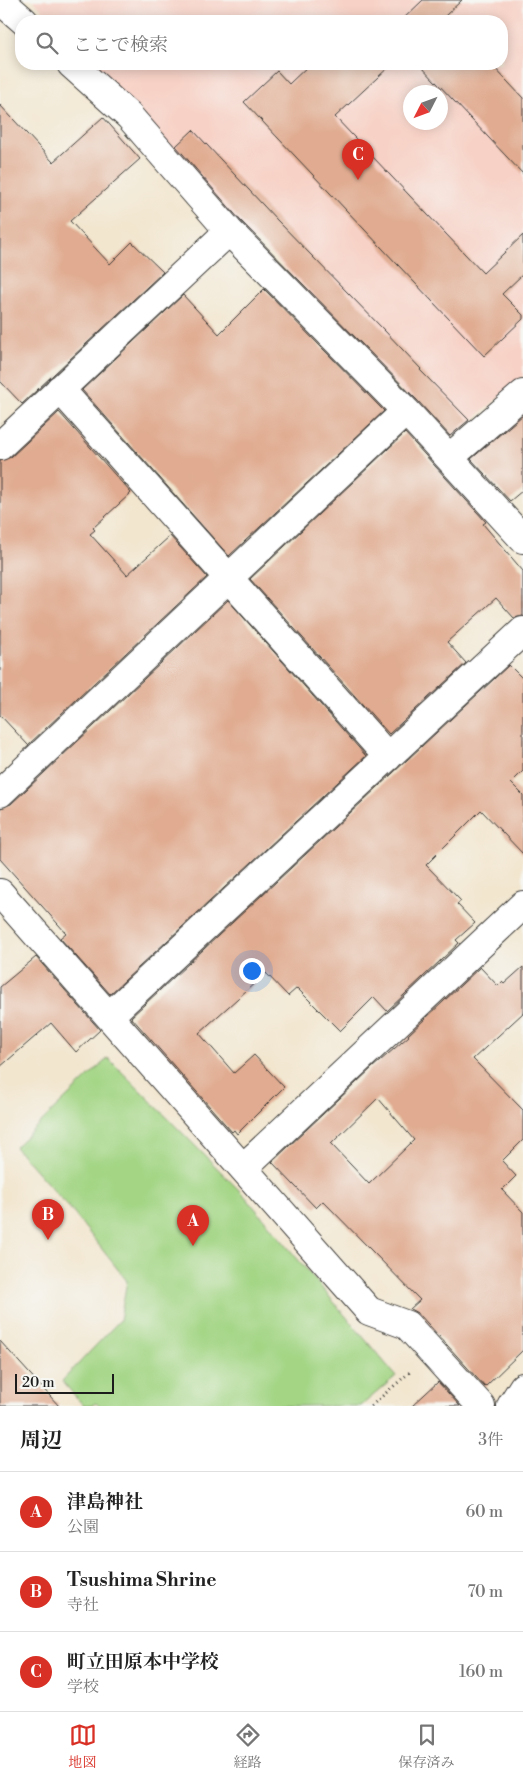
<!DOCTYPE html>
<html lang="ja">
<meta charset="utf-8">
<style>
:root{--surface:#fff;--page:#f2f2f2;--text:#222;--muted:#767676;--line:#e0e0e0;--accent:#d93025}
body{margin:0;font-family:"Libre Bodoni","Noto Serif JP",serif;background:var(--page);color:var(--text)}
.compass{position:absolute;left:403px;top:85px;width:45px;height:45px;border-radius:50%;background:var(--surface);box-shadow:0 2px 12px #0003;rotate:228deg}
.scale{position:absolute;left:15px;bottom:12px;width:99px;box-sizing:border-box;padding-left:5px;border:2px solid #1c1c1c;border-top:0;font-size:14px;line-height:18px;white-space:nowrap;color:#1c1c1c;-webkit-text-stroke:4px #f6f6f2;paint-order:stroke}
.you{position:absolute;left:251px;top:970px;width:18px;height:18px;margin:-12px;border:4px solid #fff;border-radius:50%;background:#1a73e8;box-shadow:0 0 0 8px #1a73e833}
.badge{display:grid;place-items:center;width:32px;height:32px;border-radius:50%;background:var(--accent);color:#fff;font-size:16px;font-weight:700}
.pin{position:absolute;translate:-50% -41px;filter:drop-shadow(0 1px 2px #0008)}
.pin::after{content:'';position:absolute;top:26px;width:18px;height:15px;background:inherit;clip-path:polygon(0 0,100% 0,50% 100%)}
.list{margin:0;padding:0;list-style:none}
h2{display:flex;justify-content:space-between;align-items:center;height:65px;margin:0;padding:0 20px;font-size:21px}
h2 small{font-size:16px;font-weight:400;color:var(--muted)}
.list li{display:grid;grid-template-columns:32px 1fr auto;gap:15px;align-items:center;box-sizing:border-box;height:80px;padding:0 20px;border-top:1px solid var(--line)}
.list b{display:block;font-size:19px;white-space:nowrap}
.list p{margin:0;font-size:16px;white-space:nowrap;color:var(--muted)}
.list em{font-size:16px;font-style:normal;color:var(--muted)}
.icon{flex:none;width:28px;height:28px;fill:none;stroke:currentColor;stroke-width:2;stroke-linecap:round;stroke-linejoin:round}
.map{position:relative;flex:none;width:523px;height:1406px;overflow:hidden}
.search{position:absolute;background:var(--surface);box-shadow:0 2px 12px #0003;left:15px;right:15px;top:15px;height:55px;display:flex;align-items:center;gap:12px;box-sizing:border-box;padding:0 18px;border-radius:20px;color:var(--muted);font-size:19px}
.sheet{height:305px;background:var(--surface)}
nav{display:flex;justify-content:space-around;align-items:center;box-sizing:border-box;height:70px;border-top:1px solid var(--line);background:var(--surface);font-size:14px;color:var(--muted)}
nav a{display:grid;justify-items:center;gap:2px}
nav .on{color:var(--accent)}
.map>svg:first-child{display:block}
.built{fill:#f7d1c6;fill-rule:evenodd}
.green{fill:#a3d584;stroke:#607850}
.building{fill:#e0ab90;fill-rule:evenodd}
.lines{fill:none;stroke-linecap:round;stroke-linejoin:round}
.street-casing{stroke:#3c3a37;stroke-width:30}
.path{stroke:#3c3a37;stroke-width:3;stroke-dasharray:1 4;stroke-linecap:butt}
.street{stroke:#fff;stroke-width:28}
</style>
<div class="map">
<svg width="523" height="1406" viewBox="0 0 523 1406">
<rect width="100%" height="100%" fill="#f6f6f2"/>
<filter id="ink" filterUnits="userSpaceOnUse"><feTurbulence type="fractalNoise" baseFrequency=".02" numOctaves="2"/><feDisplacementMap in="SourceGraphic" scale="10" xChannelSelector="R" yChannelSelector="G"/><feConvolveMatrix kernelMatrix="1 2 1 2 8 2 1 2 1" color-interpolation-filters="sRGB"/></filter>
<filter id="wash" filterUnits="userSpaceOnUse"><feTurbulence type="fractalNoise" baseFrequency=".0096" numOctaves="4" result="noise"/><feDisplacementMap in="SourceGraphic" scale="20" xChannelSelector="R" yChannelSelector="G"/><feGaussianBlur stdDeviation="1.12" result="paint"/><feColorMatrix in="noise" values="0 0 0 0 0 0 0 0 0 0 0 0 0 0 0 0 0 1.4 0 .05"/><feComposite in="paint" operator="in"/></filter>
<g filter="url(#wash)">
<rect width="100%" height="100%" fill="#f2e6cf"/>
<!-- built -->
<path class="built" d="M33 0H523V376L449 441 258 240 244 238 89 64H502V21H52ZM410 92H440V122H410Z"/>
<!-- green -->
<path class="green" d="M108 1058 243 1194 396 1376 361 1406H99L96 1403 91 1406H84L62 1381 120 1320 127 1281 72 1211 15 1147Z"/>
<g id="blocks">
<!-- building -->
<path class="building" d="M423 0H462L445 16 450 21H401Z
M310 64H392L335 117 483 273 523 235V274L502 294 523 315V319L484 356 244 102 277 71 289 84Z
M419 64H491L523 98V174Z
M0 105 53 162 103 117 140 159 70 221 110 264 132 242 163 272 22 404 0 381Z
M193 130 277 220 384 330 421 369 420 370 469 420 450 436 417 400 240 220 176 146Z
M264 289 384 411 229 556 82 390 183 295 219 334Z
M59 412 131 493 93 528 95 530 90 534 127 575 170 536 207 577 28 745 0 715V461L11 457Z
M523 415V490L510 501 471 459Z
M405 433 486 522 483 524 523 571V616L514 618 496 598 447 642 466 663 389 734 250 579Z
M228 600 366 756 110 994 60 938 66 933 0 859V808L11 804Z
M509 665 523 679V771L511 783 523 795V854L481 810 426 865 461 901 457 904 475 923 456 940 459 943 387 1011 374 997 340 1031 297 988 288 996 266 973 199 1033 234 1073 254 1055 284 1087 237 1134 234 1130 232 1132 131 1017Z
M36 957 100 1030 76 1052 51 1023 0 1067V987Z
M480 967 498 986 502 982 504 984 523 967V1013L473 1059 523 1110V1140L502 1161 516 1176 502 1190 523 1212V1350L485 1387 419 1314 410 1309 420 1300 323 1201 316 1208 272 1162 373 1067 409 1036 408 1035ZM378 1098 414 1140 369 1184 331 1144Z
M0 1341 59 1406H0Z
M438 1382 460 1406H412Z"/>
</g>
</g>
<g filter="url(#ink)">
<use href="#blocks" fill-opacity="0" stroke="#3c3a37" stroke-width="1"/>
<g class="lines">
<defs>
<path id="street" d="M0 0 24 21
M71 64 129 116 229 231 406 411 523 539
M60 389 388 757
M0 446 229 231
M449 458 523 394
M0 793 406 411
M0 893 369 1311 407 1325 481 1406
M109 1016 523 631
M243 1168 523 905
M511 1406 523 1387"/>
</defs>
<!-- street casing -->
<use href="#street" class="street-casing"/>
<!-- path -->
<path class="path" d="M371 1406 410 1372"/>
<!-- street -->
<use href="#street" class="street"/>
</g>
</g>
</svg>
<svg class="compass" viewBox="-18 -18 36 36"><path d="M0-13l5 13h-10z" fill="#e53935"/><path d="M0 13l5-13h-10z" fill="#767676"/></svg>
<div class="scale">20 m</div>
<div class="you"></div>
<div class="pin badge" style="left:193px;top:1246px">A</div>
<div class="pin badge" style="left:48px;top:1240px">B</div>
<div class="pin badge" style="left:358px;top:180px">C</div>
<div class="search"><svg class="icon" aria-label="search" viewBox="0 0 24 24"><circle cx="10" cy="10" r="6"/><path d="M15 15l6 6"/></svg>ここで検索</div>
</div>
<section class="sheet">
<h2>周辺<small>3件</small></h2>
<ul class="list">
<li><span class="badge">A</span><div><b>津島神社</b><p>公園</p></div><em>60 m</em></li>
<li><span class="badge">B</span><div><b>Tsushima Shrine</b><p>寺社</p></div><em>70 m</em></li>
<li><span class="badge">C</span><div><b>町立田原本中学校</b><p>学校</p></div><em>160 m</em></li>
</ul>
</section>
<nav>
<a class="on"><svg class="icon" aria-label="map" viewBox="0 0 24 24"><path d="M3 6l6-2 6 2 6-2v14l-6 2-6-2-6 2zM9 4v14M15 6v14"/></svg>地図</a>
<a><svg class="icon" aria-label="directions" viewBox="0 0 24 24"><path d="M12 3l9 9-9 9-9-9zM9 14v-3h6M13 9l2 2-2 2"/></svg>経路</a>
<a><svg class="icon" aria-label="saved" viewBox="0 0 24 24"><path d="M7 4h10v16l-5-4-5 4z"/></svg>保存済み</a>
</nav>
